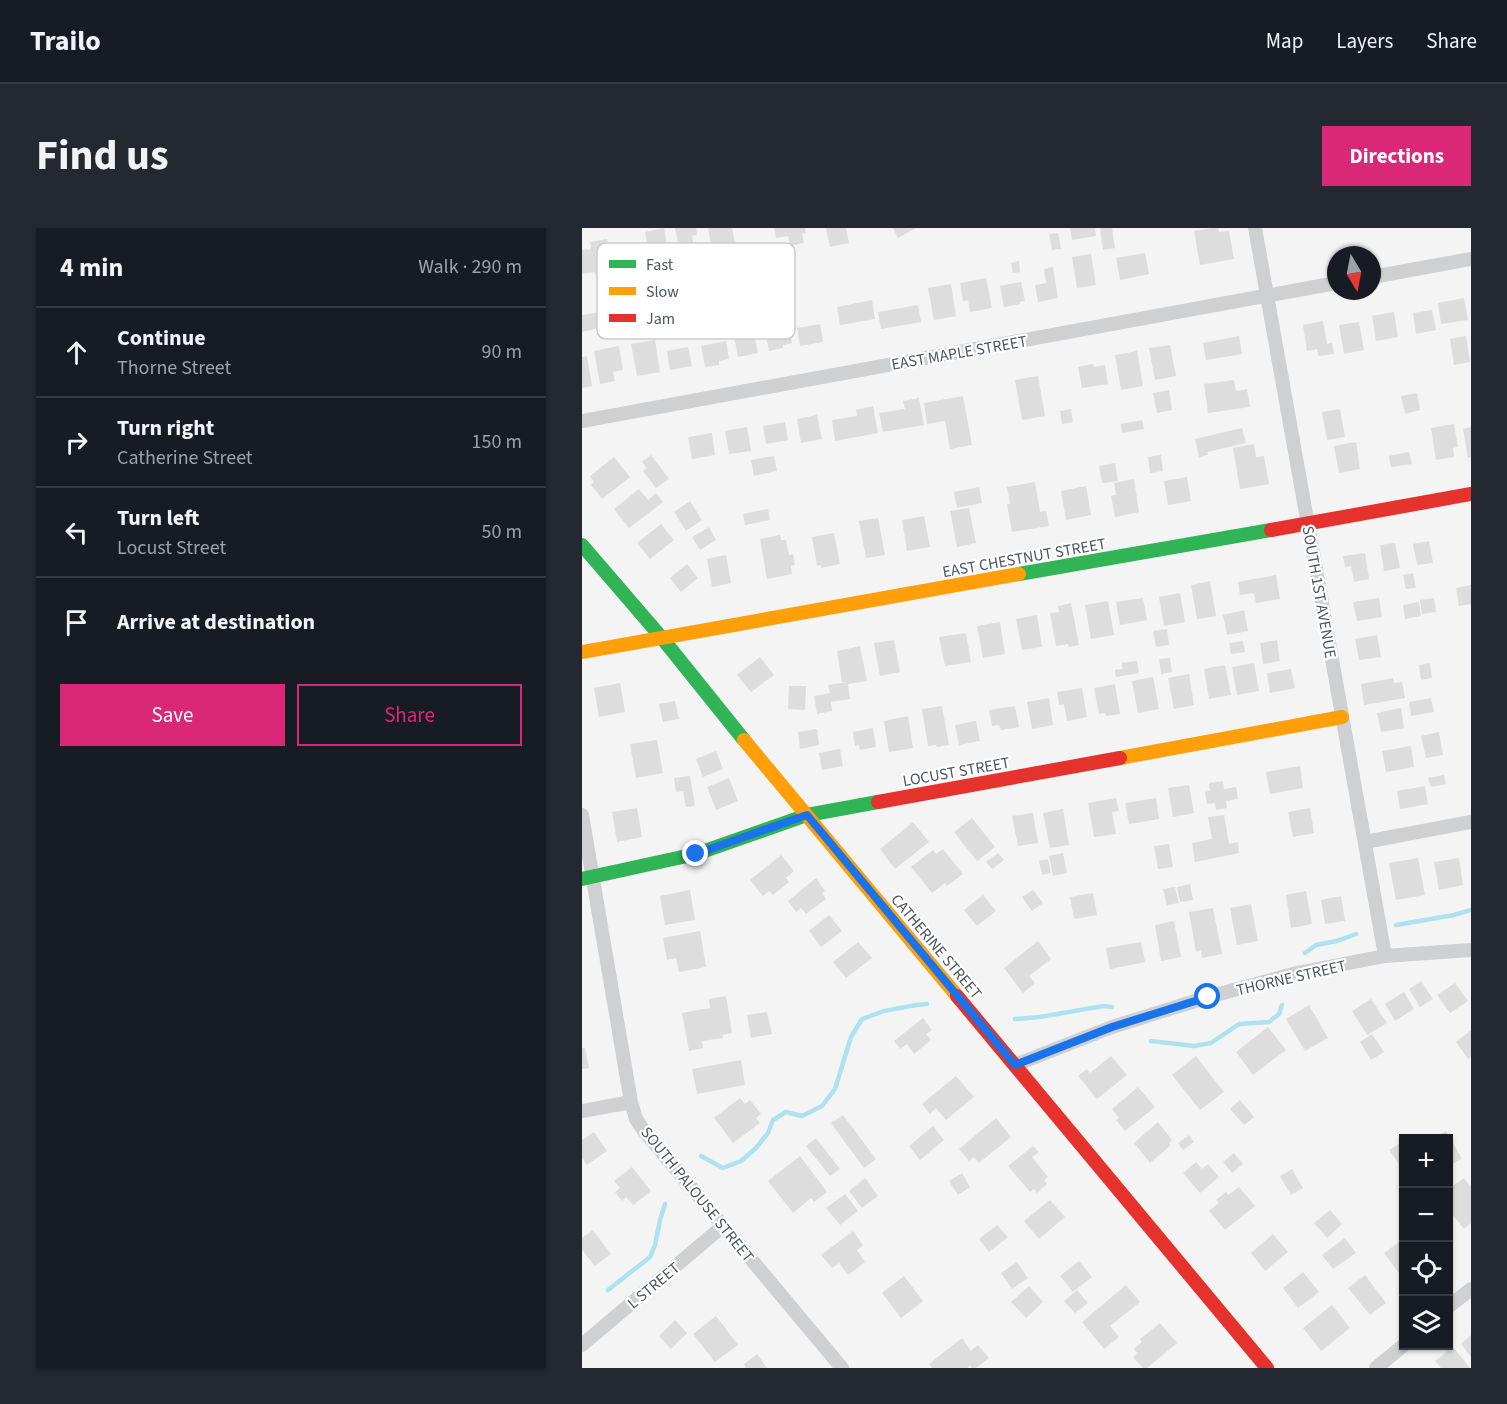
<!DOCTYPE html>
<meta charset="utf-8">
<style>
:root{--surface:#171b24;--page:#242831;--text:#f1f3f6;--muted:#9ea1a6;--line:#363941;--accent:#db2777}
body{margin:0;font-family:"Source Sans 3",sans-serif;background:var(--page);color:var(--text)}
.controls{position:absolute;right:18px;bottom:18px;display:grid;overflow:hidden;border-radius:0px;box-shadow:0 2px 4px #0004}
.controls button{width:54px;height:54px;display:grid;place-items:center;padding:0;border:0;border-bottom:2px solid var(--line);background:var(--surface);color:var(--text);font:30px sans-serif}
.compass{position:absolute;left:745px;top:18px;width:54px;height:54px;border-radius:50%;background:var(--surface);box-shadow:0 2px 4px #0004;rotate:170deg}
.stop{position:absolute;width:18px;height:18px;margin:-14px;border:4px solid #1a73e8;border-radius:50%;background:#fff}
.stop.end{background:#1a73e8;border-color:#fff;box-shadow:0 2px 6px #0008}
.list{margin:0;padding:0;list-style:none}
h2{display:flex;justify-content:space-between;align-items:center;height:78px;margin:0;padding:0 24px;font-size:26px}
h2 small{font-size:20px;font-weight:400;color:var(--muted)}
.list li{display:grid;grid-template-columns:39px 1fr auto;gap:18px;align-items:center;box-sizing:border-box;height:90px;padding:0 24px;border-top:2px solid var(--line)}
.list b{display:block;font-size:22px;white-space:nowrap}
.list p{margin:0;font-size:20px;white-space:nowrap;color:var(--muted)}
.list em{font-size:20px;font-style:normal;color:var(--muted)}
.actions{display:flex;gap:12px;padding:18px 24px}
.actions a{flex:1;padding:14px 0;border:2px solid var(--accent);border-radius:0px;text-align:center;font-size:21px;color:var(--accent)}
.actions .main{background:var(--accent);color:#fff}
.icon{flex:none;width:33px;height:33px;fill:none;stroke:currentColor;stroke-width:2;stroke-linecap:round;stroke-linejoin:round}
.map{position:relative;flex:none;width:889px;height:1140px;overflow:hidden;border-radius:0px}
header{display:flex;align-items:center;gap:36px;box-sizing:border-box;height:84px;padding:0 30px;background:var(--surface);border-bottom:2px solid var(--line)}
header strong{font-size:28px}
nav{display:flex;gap:33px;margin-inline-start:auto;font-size:21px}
.intro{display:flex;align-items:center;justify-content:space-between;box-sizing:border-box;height:144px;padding:0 36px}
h1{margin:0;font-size:42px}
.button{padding:15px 27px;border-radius:0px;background:var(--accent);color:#fff;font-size:21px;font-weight:700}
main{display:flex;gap:36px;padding:0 36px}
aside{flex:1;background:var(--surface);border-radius:0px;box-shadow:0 2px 4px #0004}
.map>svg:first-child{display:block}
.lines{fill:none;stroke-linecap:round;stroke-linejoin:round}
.stream{stroke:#aee2f0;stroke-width:4.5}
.building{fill:#ddddde}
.street{stroke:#ced0d2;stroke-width:14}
.fast{stroke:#30b455;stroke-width:14}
.slow{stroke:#ff9f0a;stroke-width:14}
.jam{stroke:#e5322d;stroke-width:14}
.route{stroke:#1a73e8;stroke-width:8}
.labels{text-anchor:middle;stroke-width:4.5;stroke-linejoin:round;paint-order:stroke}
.street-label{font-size:16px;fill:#4a5661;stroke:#fff}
.key{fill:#fff;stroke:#c9ccd0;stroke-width:1.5}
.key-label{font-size:16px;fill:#4a5661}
</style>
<header>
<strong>Trailo</strong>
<nav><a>Map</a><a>Layers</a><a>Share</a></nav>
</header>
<div class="intro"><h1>Find us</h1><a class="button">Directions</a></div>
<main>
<aside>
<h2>4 min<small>Walk · 290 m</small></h2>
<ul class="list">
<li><svg class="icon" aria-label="ahead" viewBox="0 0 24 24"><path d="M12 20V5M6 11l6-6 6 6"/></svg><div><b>Continue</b><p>Thorne Street</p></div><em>90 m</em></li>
<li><svg class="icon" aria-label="right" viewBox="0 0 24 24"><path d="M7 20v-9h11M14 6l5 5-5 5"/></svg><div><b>Turn right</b><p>Catherine Street</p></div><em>150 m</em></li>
<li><svg class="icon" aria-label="left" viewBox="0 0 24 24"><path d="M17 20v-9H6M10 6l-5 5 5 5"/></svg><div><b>Turn left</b><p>Locust Street</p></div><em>50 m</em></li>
<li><svg class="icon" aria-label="arrive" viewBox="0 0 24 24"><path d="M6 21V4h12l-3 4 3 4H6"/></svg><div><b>Arrive at destination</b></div></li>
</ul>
<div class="actions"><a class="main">Save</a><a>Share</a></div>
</aside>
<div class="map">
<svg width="889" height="1140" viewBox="0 0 889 1140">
<rect width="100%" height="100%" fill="#f4f4f4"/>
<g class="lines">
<!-- stream -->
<path class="stream" d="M814 697 872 687 889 682
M723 725 734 717 755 713 774 706
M433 791 458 789 521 778 530 779
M569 813 612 818 629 815 657 796 687 794 697 786 700 777
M119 928 141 940 159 933 174 920 186 905 191 892 204 884 220 888 240 878 253 861 269 809 280 791 302 783 334 777 345 776
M26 1062 68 1029 73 1017 78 992 83 976"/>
</g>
<!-- building -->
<path class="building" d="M82 0 88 35 42 43 38 19 65 14 63 4Z
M93 0H114L115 7 110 8 112 19 97 21Z
M126 0H150L153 15 145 16 147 26 131 28Z
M192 0H223L224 5 220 6 222 15 208 18 206 8 194 10Z
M244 0H264L267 15 248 19Z
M311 0H334L316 10Z
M488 0H513L514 8 490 12Z
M518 0H530L533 20 521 22Z
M630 0H636L637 4 647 3 652 31 618 37 612 3Z
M476 5 479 21 470 22 467 6Z
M25 11 27 26 31 25 36 55 16 59 13 44 0 46V22L9 21 8 14Z
M563 25 567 46 538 52 534 30Z
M509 26 514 57 495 60 490 29Z
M437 33 438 44 431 45 429 35Z
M471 39 476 70 456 74 453 57 464 55 462 41Z
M404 50 410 80 388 84 386 72 381 73 378 55Z
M439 54 443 73 438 74V76L422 79 418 58Z
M369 56 374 88 352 92 346 60Z
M882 70 886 92 859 96 856 75Z
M290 72 293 91 258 97 255 79Z
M336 77 339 94 299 101 296 84Z
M850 82 854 102 834 106 831 85Z
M18 84 21 99 0 104V87Z
M812 84 816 109 794 113 790 88Z
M741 93 745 116 750 115 752 126 736 128 735 121 725 123 721 97Z
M777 94 782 122 762 126 757 97Z
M238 96 241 114 218 118 215 100Z
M207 98 210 115 201 117V120L187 123 183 102Z
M172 105 176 125 156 129 152 108Z
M657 108 660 126 624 132 621 115Z
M884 108 888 134 872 137 868 111Z
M73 112 78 144 55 148 49 116Z
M144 113 147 131 137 133V137L123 139 119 118Z
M588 117 594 148 573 152 567 120Z
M37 118 41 142 31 144 33 153 18 156 12 123Z
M106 119 110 138 88 142 85 123Z
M555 123 561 158 539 162 533 127Z
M5 128 10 158 0 160V129Z
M511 136 512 139 523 137 526 156 500 160 496 139Z
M456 148 463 188 440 192 433 152Z
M652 152 654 163 665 161 668 179 626 185 622 156Z
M587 162 590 182 575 185 571 165Z
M835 165 838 182 823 186 819 168Z
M381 168 390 217 368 221 363 193 345 196 342 175Z
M337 170 342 197 301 204 297 185 323 181 321 173Z
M291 178 296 205 253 213 250 192 275 188 274 182Z
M489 181 491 194 480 196 478 183Z
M758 181 763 209 745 212 740 184Z
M235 187 240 211 219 215 215 191Z
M560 192 562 201 540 205 539 196Z
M203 194 206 212 184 216 181 198Z
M872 196 876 219 871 220 872 229 854 232 849 200Z
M165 199 169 223 147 226 143 203Z
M889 199V229L886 230 881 201Z
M660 200 664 215 625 224 626 227 617 229 613 211Z
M130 205 133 227 110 231 106 209Z
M774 214 778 241 757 245 752 218Z
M672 216 674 229 682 228 687 256 658 261 651 220Z
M827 224 830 236 809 239 807 228Z
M69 227 87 251 74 260 61 243 65 240 60 234Z
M579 227 581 243 568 245 566 229Z
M192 228 195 243 172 248 169 232Z
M32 229 48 249 20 271 9 257 12 254 8 248Z
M533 235 536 253 520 255 517 238Z
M605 249 609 273 586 277 582 253Z
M552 251 557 284 533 289 529 268 534 267 532 255Z
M453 254 458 284 464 283 467 298 430 304 425 276H428L425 259Z
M504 258 509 287 484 292 479 263Z
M397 259 400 275 375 280 372 264Z
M57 261 66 272 74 265 81 274 47 300 32 281Z
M108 273 120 292 104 303 92 284Z
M387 280 394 315 375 319 368 283Z
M186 281 188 292 163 297 161 286Z
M342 288 348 319 325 323 320 292Z
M296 290 303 327 284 330 277 293Z
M79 296 92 312 68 331 55 315Z
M127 299 134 312 118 322 110 309Z
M252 305 258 336 239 340V337L235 338 230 309Z
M198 307 199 312H204L207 327 211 326 213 337 209 338 210 346 185 351 178 311Z
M847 313 851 335 835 337 831 316Z
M813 315 818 340 802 343 798 317Z
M783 325 787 351 772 354 769 338 763 339 761 328Z
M144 327 149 355 130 359 125 331Z
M105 336 116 350 99 364 88 350Z
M831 345 834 360 824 361 821 347Z
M694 347 698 371 674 375 672 365 658 367 656 354Z
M628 353 634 388 615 391 609 357Z
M889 357V376L877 378 874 360Z
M598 365 603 394 582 398 577 369Z
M561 370 565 392 538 397 534 374Z
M797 370 800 389 775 393 771 374Z
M852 370 854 384 840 386 838 372Z
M526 373 532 407 509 411 503 377Z
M837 374 839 388 823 391 821 377Z
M489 375 497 417 487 419 486 416 474 418 468 385 477 384 476 378Z
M662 382 666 403 645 407 641 387Z
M455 387 460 419 440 422 434 391Z
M418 394 423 426 401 430 395 398Z
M585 401 587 417 574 419 571 403Z
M384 405 389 434 363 438 357 409Z
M795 407 799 429 777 432 773 411Z
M312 412 318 444 298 448 292 415Z
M695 412 698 433 681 436 678 415Z
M661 413 663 424 649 426 647 415Z
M278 418 285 453 266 456 268 471 249 474 250 483 235 486 232 468 248 465 246 457 266 454H260L255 423Z
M178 429 192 447 169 464 155 447Z
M588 430 590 444 579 446 577 431Z
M555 433 557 445 534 449 533 442 541 441 539 435Z
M672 435 677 463 655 467 650 439Z
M848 435 850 450 839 452 837 437Z
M643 437 649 467 627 471 622 441Z
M709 441 713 460 688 465 685 445Z
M607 446 612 477 592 481 586 450Z
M571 449 577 481 556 485 550 453Z
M811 450 812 455 820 454 823 470 782 477 779 456Z
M38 455 43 484 17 489 12 460Z
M533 456 538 486 524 488 523 485 517 486 512 460Z
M207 458H224L223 482 206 481Z
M500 460 505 489 485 493 482 476 477 477 475 464Z
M467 470 471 497 450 501 445 474Z
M849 470 852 484 829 488 827 474Z
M93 473 97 491 81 494 77 476Z
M360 478 367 517 355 519 354 517 346 518 340 481Z
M433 478 437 499 419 502 417 497 410 498 407 482Z
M819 480 822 500 799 504 795 485Z
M326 488 331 520 307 524 302 493Z
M394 493 398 513 377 517 373 497Z
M291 500 294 519 278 522 277 517 273 518 271 504Z
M235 501 237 517 218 521 216 504Z
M857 504 861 527 844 530 839 508Z
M75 512 81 545 54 550 48 516Z
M829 518 832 539 804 544 800 523Z
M258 521 261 538 240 542 237 525Z
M134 523 141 541 121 549 114 531Z
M718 538 721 560 688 566 684 544Z
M862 547 864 556 849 559 846 550Z
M108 548 113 578 104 579 101 563 94 564 92 550Z
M147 550 156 573 134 582 125 559Z
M641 553 642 561 654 559 656 571 644 573 645 580 634 582 633 575 625 576 623 564 628 563 627 555Z
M607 557 612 585 591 589 586 560Z
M843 558 846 576 818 581 815 563Z
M534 570 537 583 530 584 534 606 512 609 506 575Z
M574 570 577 591 547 596 543 575Z
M55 580 60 609 35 614 30 584Z
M728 580 732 605 711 609 706 584Z
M481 581 487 617 468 620 461 585Z
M451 585 456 615 436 618 430 588Z
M642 587 647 616 656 614 657 625 613 634 610 615 630 611 626 589Z
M390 590 413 619 395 633 372 604Z
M331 594 347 614 313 641 298 621Z
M587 616 591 639 576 641 572 618Z
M361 621 381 646 365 658 363 655 350 665 329 639 351 622 354 626Z
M416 625 422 632 410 641 404 634Z
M481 625 485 645 471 648 467 628Z
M199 627 212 643 204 650 207 654 191 667 187 663 181 668 168 652Z
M836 630 843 667 814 672 807 635Z
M877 630 881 657 857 662 852 634Z
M466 631 469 645 460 647 457 633Z
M234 650 243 663 240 665 244 671 224 686 219 680 214 684 206 673Z
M608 656 611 672 598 674 595 659Z
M593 659 597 675 585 677 581 661Z
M108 662 113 692 83 697 78 668Z
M451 662 461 675 450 683 440 669Z
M724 663 730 696 709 700 704 667Z
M511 665 515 687 492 691 488 669Z
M401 667 414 683 395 698 382 682Z
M759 668 763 693 743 696 739 672Z
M669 676 676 713 655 717 648 680Z
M631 680 640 726 620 730 619 723 614 724 607 684Z
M247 687 260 703 239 719 227 703Z
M592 693 599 729 579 733 573 697Z
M118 703 124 739 97 744 94 730 85 732 81 710Z
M456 713 469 731 447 748 453 755 441 765 422 740Z
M276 714 290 730 264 750 251 734Z
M559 714 563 734 528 741 524 720Z
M839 753 851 771 838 779 827 761Z
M873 755 886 773 868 785 855 767Z
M822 764 832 781 813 793 803 776Z
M144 768 150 805 140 807 141 810 120 813 121 820 107 823 100 785 128 780 127 771Z
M789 771 805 795 785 807 770 783Z
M727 777 746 810 723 823 704 791Z
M185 784 190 806 169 810 165 787Z
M341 790 350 802 344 806 349 812 332 826 325 816 318 821 312 813Z
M686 799 704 822 671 847 654 824Z
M889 802V828L886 831 874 814Z
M790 806 802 824 789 832 778 814Z
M0 820H3L7 840 0 841Z
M529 828 545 847 515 871 496 848 505 841 508 845Z
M614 828 642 864 618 882 590 847Z
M159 832 163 857 115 866 110 841Z
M374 848 392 869 364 892 354 880 348 886 340 876Z
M556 859 573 879 543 903 534 892 537 890 530 881Z
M158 870 163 876 168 872 179 886 174 890 178 895 151 915 132 890Z
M658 872 672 889 662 897 648 881Z
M261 887 294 931 282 940 249 895Z
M414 890 429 909 397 935 392 929 387 933 377 921Z
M576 894 590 912 587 915 589 917 568 935 552 915Z
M351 898 362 912 338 932 327 918Z
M864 903 880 931 866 938V910H851Z
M12 904 25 923 5 937 0 930V912Z
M607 907 612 914 601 922 596 915Z
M234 910 258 941 248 948 224 918Z
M822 913V943L807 922Z
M451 918 457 924 450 929 466 949 462 952 465 956 455 965 452 961 448 964 426 938Z
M652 925 661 936 650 945 641 934Z
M218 928 245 964 232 974 229 970 211 985 186 953Z
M614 934 620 941 626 936 637 949 618 965 601 945Z
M50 939 69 963 51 977 44 969 40 973 33 964 38 960 32 953Z
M710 941 721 960 709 967 698 948Z
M380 945 388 959 376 967 367 953Z
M283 950 296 968 280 980 267 963Z
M882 950 889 959V995L882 1001 866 981V961Z
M657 959 673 978 643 1002 627 983 637 975 634 972 644 964 646 967Z
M263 966 276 983 258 997 244 980Z
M468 972 483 989 457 1011 442 993Z
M748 982 760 996 745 1010 732 995Z
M415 997 426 1009 407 1024 397 1011Z
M11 1002 29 1026 13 1038 0 1022V1010Z
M271 1003 281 1017 275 1022 283 1034 266 1047 257 1035 250 1040 239 1027Z
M691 1006 706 1024 683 1043 669 1025Z
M763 1010 774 1025 751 1041 740 1027Z
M817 1014 822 1020V1048L820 1049 802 1025Z
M497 1033 510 1049 491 1064 478 1048Z
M435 1034 446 1050 430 1061 419 1045Z
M721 1044 737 1064 716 1080 701 1060Z
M783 1047 804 1075 788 1087 766 1060Z
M322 1048 341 1073 319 1090 300 1065Z
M544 1057 558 1074 528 1098 537 1109 522 1121 500 1094Z
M447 1058 461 1074 444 1090 429 1074Z
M495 1062 506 1075 493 1085 482 1073Z
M750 1077 768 1100 739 1123 721 1100Z
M134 1088 156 1117 133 1134 111 1106Z
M93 1092 105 1105 89 1121 77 1108Z
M578 1095 595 1115 565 1140H561L551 1129 555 1125 552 1121 560 1114 558 1111Z
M889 1107V1129L879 1116Z
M380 1110 389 1123 396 1117 407 1130 394 1140H390L388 1137 385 1140H350L347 1136Z
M871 1119 888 1140H859L853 1133Z
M175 1126 185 1140H164L162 1136Z"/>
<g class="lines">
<!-- street -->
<path class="street" d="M673 0 803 728
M790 49 889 31
M0 193 754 55
M0 587 49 874 54 891 62 903 260 1140
M783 614 889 594
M433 837 530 799 626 769 715 745 803 728 889 722
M0 883 49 874
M866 1079 889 1061
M0 1117 141 998
M794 1140 822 1117"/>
<!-- fast -->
<path class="fast" d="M0 317 80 410 162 512
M437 346 689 302
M0 651 114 626 225 587 296 574"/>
<!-- slow -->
<path class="slow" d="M0 424 437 346
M162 512 375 768
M538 530 760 489"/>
<!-- jam -->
<path class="jam" d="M689 302 889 266
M296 574 538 530
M375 768 685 1140"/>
</g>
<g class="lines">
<!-- route -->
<path class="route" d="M114 626 225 587 433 837 530 799 626 769"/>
</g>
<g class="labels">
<!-- street labels -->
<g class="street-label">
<text transform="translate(377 124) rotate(-10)" y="6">EAST MAPLE STREET</text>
<text transform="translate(442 329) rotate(-10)" y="6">EAST CHESTNUT STREET</text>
<text transform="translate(738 364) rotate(80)" y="6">SOUTH 1ST AVENUE</text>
<text transform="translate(374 543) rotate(-10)" y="6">LOCUST STREET</text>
<text transform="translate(355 718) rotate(50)" y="6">CATHERINE STREET</text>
<text transform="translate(709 749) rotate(-13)" y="6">THORNE STREET</text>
<text transform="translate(116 966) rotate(51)" y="6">SOUTH PALOUSE STREET</text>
<text transform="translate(71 1057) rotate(-40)" y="6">L STREET</text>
</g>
</g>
<!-- legend -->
<rect x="15" y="15" width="198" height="96" rx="9" class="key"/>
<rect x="27" y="32" width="27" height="8" fill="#30b455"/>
<rect x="27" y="59" width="27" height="8" fill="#ff9f0a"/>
<rect x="27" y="86" width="27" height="8" fill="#e5322d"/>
<g class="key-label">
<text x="64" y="42">Fast</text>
<text x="64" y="69">Slow</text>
<text x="64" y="96">Jam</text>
</g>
</svg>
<div class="controls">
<button>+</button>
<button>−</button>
<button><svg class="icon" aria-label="locate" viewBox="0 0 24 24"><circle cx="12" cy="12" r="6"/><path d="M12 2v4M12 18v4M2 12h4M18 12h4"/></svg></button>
<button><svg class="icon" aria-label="layers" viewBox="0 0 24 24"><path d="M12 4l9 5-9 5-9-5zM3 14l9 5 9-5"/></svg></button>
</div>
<svg class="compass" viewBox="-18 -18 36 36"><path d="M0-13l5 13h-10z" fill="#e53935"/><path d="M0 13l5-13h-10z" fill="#9ea1a6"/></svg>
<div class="stop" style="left:626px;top:769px"></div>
<div class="stop end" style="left:114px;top:626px"></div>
</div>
</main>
